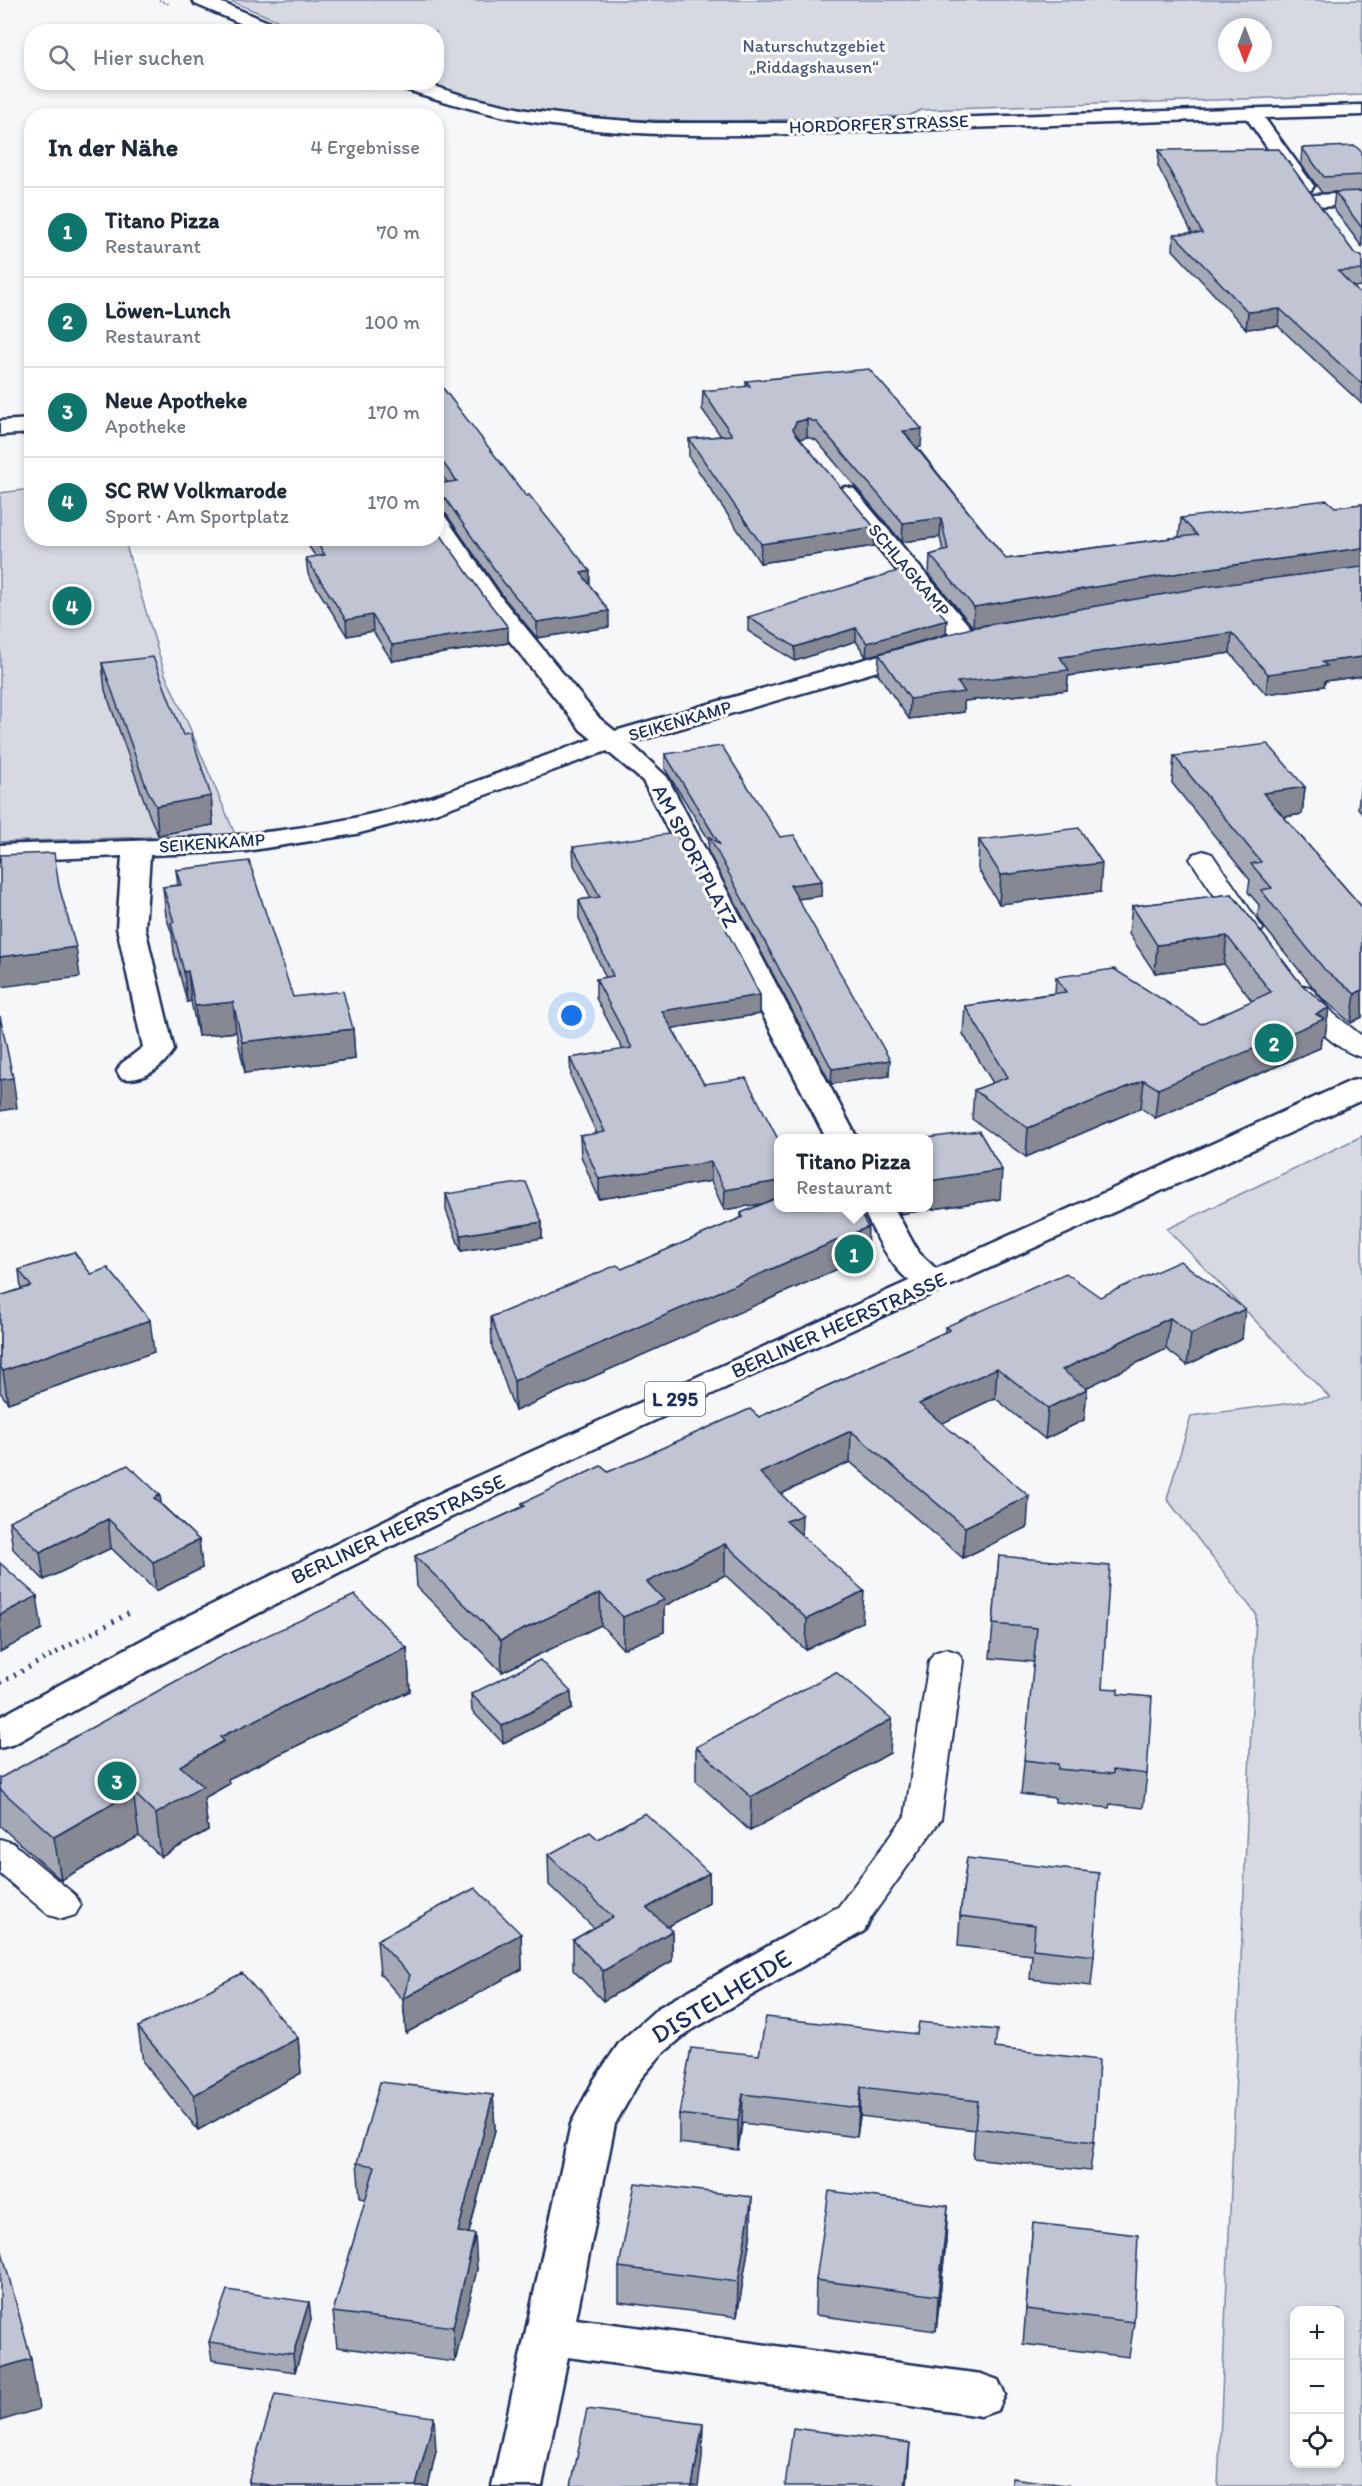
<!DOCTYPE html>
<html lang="de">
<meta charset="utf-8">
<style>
:root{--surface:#fff;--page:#f2f2f3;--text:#1f2937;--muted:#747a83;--line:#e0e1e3;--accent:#0f766e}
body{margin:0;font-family:Itim,sans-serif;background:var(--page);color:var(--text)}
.controls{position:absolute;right:18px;bottom:18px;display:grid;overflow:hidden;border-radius:12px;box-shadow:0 3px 9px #0003}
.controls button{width:54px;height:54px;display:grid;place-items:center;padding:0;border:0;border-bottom:2px solid var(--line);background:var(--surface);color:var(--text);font:30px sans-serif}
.compass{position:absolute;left:1218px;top:18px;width:54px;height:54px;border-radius:50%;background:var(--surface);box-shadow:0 3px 9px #0003;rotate:180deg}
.you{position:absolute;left:572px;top:1016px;width:21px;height:21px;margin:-15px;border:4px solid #fff;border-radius:50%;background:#1a73e8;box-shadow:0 0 0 9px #1a73e833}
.badge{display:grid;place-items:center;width:39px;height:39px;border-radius:50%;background:var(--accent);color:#fff;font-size:20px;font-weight:700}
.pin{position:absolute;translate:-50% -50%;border:3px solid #fff;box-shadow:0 2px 6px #0006}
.popup{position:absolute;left:774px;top:1134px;width:159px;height:78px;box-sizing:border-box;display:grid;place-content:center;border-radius:12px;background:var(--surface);filter:drop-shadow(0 2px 4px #0005);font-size:20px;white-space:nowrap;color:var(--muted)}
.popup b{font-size:22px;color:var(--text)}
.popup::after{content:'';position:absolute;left:50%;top:100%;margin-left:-12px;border:12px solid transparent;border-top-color:var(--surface)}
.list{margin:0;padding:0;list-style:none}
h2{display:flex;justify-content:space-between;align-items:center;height:78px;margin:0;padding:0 24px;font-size:26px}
h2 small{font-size:20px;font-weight:400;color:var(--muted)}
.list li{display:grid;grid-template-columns:39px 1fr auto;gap:18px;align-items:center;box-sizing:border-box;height:90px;padding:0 24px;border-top:2px solid var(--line)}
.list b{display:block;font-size:22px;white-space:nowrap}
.list p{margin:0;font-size:20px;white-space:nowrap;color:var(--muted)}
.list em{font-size:20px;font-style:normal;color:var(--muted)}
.icon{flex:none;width:33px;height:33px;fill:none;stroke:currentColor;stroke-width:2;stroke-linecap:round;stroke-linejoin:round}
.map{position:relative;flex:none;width:1362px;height:2486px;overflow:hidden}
.search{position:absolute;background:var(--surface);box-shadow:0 3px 9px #0003;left:24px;top:24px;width:420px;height:66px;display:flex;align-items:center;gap:15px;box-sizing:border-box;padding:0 21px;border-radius:24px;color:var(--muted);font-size:22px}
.panel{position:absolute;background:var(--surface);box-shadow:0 3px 9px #0003;left:24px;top:108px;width:420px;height:438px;border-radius:24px}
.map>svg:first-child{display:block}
.green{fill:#d6d9e2;stroke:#7884a0;stroke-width:1.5;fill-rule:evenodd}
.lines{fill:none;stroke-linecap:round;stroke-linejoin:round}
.lane-casing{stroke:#1b2f5e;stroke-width:4}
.street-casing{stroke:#1b2f5e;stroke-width:5}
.secondary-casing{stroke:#1b2f5e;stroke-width:5}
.primary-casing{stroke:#1b2f5e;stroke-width:5}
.path-far1{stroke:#1b2f5e;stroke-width:2;stroke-dasharray:1 2;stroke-linecap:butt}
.path{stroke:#1b2f5e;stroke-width:5;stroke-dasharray:2 6;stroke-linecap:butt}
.lane{fill:#fff;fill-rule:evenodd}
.street{fill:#fff;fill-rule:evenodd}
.secondary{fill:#fff;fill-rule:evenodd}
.primary{fill:#fff;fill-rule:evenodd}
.wall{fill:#a5a9b5;stroke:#1b2f5e;stroke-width:1.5}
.shaded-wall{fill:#868994;stroke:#1b2f5e;stroke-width:1.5}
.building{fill:#c0c4d3;stroke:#1b2f5e;stroke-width:1.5}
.labels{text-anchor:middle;stroke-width:6;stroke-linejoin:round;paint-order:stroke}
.far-park-label{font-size:18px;fill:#4a5a7f;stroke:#fff}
.far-street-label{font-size:18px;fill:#1b2f5e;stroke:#fff}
.shield{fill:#fff;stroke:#5f6d8e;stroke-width:1.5}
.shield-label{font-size:20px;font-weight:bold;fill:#1b2f5e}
.street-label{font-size:21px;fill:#1b2f5e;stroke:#fff}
.near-street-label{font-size:26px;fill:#1b2f5e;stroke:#fff}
</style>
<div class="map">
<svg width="1362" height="2486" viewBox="0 0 1362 2486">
<rect width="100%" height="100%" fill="#f6f7f9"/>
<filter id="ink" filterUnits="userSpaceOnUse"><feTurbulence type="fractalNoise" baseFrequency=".0167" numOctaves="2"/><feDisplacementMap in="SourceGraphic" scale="12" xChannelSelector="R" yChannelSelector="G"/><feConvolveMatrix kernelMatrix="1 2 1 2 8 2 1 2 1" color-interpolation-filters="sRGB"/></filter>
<g filter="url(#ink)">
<!-- green -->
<path class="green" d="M228 0H1362V95L921 110 908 116C760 119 569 136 429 83L436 82V32L303 31ZM1227 27H1263V63H1227Z
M31 489 32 538 124 539 165 674 189 726 235 834 0 842V493Z
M1362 1136V2486H1218L1256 1614 1167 1499 1191 1416 1330 1398 1167 1229ZM1294 2310H1340V2464H1294Z"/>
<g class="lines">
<defs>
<path id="lane" d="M1203 851 1212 854 1263 929 1259 935 1250 937 1241 935 1237 929 1190 859 1194 854Z
M1300 985 1310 987 1334 1014 1362 1036V1057C1335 1051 1302 1015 1286 993L1290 987Z
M946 1649 958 1653 963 1661 941 1819 862 1930 849 1934 836 1930 830 1920 836 1910 905 1816 929 1661 934 1653Z
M0 1839 13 1843 75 1895 81 1905 75 1915 62 1919 49 1915 0 1874Z"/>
<path id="street" d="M1252 108 1258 109 1311 182 1314 186 1311 190H1297L1243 113 1246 109Z
M1362 193V205L1314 207 1307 205 1304 201 1307 197 1314 195Z
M32 419V433L0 435V421Z
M846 487 854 489 975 633 979 638 975 643 966 646 957 643 838 499 834 494 838 489Z
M436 513 444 515 503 600 599 718 615 731 911 646 920 643 929 646 933 651 929 656 630 743 667 777 857 1138H826L643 781 607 751 435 813 356 834 246 851 150 855 145 928 174 1050C163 1067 142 1083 121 1078L117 1071 121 1064 143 1047 117 928 122 856 0 861V845C118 840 238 843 354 818 435 801 514 766 592 739L581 730 485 610 436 538Z
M862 1208H894L918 1252 950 1282 945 1289C902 1300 878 1238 862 1208Z
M849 1904 864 1909 870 1920 864 1931 688 2032 661 2055 641 2078 615 2124 576 2319 981 2374 998 2380 1005 2395 998 2410 981 2416 568 2357 542 2486H492L571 2124 594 2080 620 2042 658 2008 834 1909Z"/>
<path id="secondary" d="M193 0H215L283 28 285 32H261L195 4Z
M392 82H421L467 97 526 110 590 118 655 123H786L1362 105V115C1220 119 1079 124 937 129 801 133 662 144 527 121 482 113 438 100 395 86Z"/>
<path id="primary" d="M1362 1079V1100C910 1306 448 1501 14 1744L0 1748V1717L168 1626 447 1490 1351 1081Z"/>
</defs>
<!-- lane casing -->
<use href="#lane" class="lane-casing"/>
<!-- street casing -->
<use href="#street" class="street-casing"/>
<!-- secondary casing -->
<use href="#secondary" class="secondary-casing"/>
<!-- primary casing -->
<use href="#primary" class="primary-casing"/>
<!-- path-far1 -->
<path class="path-far1" d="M159 0 169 4
M354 82 369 89"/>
<!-- path -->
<path class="path" d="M0 1683 133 1611"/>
<!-- lane -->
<use href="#lane" class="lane"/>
<!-- street -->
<use href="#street" class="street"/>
<!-- secondary -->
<use href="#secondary" class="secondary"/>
<!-- primary -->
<use href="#primary" class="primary"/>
</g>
<!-- wall -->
<path class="wall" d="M1302 148 1362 152V247L1333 208 1335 192 1322 193 1301 164Z
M1159 150 1355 254 1362 256V286L1353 287 1362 296V404L1278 326 1246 329 1173 250 1174 234 1192 233 1158 166Z
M436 379 590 586 609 627 537 638 505 599 446 514 437 511 436 484 447 482 436 468Z
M746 381 921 447H917L1006 559 1179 537 1181 518 1335 507 1362 504V676L1325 681 1324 686 1266 694 1230 653 1068 676 1067 690 964 701V712L909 719 878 674 879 654 1135 599 973 627 929 574 930 555 943 551 940 537 902 542 816 440 807 437 800 439 874 527V546L760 563 689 457V439L721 436 702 409 703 391 746 387Z
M303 538H436L508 627V643L392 661 373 631 347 636 308 574 306 558 316 557Z
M748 617 946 634 866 657 856 641 795 661 748 631Z
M102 663 183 735 211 796 213 825 158 835 150 817 105 690Z
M665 754 780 837 821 896 797 899 889 1076 831 1084 708 851 709 840 665 769Z
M1174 756 1305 787 1302 814 1284 817 1362 907V1017L1351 1023 1321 997 1265 928 1258 918 1259 905 1248 892 1250 880 1172 783Z
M1361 781H1362V813L1358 808Z
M979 840 1100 892 999 904 978 869Z
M573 847 760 995V1014L672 1028 704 1084 779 1208H866L865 1219 864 1220 867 1256 515 1411 492 1347 491 1317 622 1269 741 1218V1213L765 1203 724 1210 711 1181 599 1199 581 1156 580 1136 597 1134 571 1077 570 1058 623 1050 596 998V979L606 978 579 918V900L591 898 574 865Z
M176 870 293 997 353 1029 355 1059 245 1073 236 1032 198 1036 191 1001 187 1002 174 952 172 934 166 916 163 887 178 885Z
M1232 894 1301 984 1329 1008 1325 1036 1321 1038 1320 1048 1155 1118 1141 1108 1026 1157 972 1119 974 1090 993 1083 963 1034 965 1006 1055 993 1056 977 1201 1024 1252 1001 1224 964 1155 973 1129 934 1132 906Z
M446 1194 542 1222V1238L461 1251 446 1210Z
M1000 1199 900 1214 895 1208H929Z
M19 1270 91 1274 154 1352 8 1403 0 1392V1296L21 1289Z
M1100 1297 1242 1339 1187 1365 1166 1349 1085 1388 1087 1389 1084 1420 1045 1439 995 1398 942 1423 1027 1527 963 1558 850 1462 781 1494 801 1535 862 1622 806 1650 725 1575 664 1606V1632L623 1649 601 1625 502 1672 417 1587 415 1556 522 1507V1503L608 1472 759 1417 945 1332V1327Z
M160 1495 161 1504 199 1540 202 1568 156 1591 111 1548 44 1580 13 1549 9 1521Z
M999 1556 1102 1688 1118 1694 1147 1774 1143 1808 1110 1804 1109 1808 1055 1802V1798L1021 1794 1034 1662 990 1658Z
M407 1648 410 1691 228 1779 229 1784 204 1798 208 1830 161 1857 139 1836 61 1880 0 1826V1778Z
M571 1692 572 1709 503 1743 472 1711 471 1694Z
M696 1747 890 1753 750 1831 696 1781Z
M598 1839 709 1873V1903L667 1927 672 1931V1961L603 2001 573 1970V1940L594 1928 549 1885 548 1855Z
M967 1858 1094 1956 1091 1986 1030 1979 1032 1955 958 1946 960 1916Z
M521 1934 522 1969 406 2033 403 2000 380 1974 377 1940Z
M138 2027 298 2038 301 2073 198 2130 143 2062Z
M995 2048 1094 2142 1090 2171 973 2158 975 2130 860 2116 857 2137 742 2123 738 2150 679 2143V2114L759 2055Z
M493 2095 495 2130 469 2233 477 2269 455 2362 337 2347 333 2312 366 2199 360 2198 357 2163Z
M1033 2223 1134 2322 1129 2357 1023 2344Z
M751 2232 737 2317 619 2302V2267Z
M946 2241 936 2331 815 2315 816 2280Z
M309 2302 311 2320 295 2372 212 2360 209 2342Z
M436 2451 428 2486H249L248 2482Z"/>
<!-- shaded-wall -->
<path class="shaded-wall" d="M1280 309 1278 326 1246 329 1248 312Z
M807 419V437L796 440 793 429 796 422Z
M922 429 921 447 903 449V431Z
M941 518 940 537 902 542 903 523Z
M874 527V546L760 563 761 544Z
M1362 548V567L1203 588 973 627 974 607 1204 569Z
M590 571V587L581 573Z
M609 611V627L537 638V622Z
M372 615 373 631 347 636 346 620Z
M947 620 946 634 866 657 867 643Z
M508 627V643L392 661V645Z
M856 628V641L795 661V647Z
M1232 633 1230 653 1068 676 1067 690 964 701V712L909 719 910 699 957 682 1060 657Z
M1362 657V676L1325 681 1324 686 1266 694 1268 674 1322 662Z
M1305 787 1302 814 1260 820 1263 793Z
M211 796 213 825 158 835 156 806Z
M1102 863 1100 892 999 904 1001 875Z
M822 881 821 896 789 900 790 885Z
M1227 936 1224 964 1155 973 1157 945Z
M76 947 80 977 0 987V957Z
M188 971 191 1001 187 1002 184 972Z
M1362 990V1017L1351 1023 1355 994Z
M760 995V1014L662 1030V1011Z
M233 1002 236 1032 198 1036 195 1006Z
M1329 1008 1325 1036 1321 1038 1320 1048 1155 1118 1158 1089Z
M353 1029 355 1059 245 1073 242 1042Z
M890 1060 889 1076 831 1084 832 1069Z
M13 1078 17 1108 0 1111V1080Z
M1144 1080 1141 1108 1026 1157 1028 1128Z
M711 1162V1181L599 1199V1179Z
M1002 1170 1000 1199 900 1214V1208H929V1181Z
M779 1181V1201L724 1210 725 1190Z
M849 1208H866L865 1219 849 1222Z
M542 1222V1238L461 1251V1235Z
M868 1227 867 1256 515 1411 514 1381Z
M1245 1309 1242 1339 1187 1365 1191 1334Z
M1170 1318 1166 1349 1059 1401 1062 1370Z
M150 1320 154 1352 8 1403 3 1371Z
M997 1368 995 1398 918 1435 919 1404Z
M1087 1389 1084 1420 1045 1439 1048 1408Z
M851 1431 850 1462 759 1504 760 1473Z
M160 1495 163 1523 154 1498Z
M1029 1496 1027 1527 963 1558 965 1527Z
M802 1515 801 1546 786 1521Z
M108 1519 111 1548 44 1580 40 1552Z
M199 1540 202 1568 156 1591 153 1562Z
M725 1544V1575L664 1606V1632L623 1649V1617L647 1582Z
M864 1591 862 1622 806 1650 807 1619Z
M600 1593 601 1625 502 1672 501 1640Z
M37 1596 42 1629 0 1652V1615Z
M407 1648 410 1691 228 1779 229 1784 204 1798 208 1830 161 1857 156 1814 180 1766 220 1737Z
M571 1692 572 1709 503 1743 502 1726Z
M892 1719 890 1753 750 1831 751 1797Z
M133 1792 139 1836 61 1880 54 1837Z
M709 1873V1903L648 1938 647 1908Z
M672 1931V1961L603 2001V1971Z
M521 1934 522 1969 406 2033 403 1999Z
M298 2038 301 2073 198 2130 194 2095Z
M861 2087 860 2116 857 2137 859 2108Z
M743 2094 742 2123 738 2150V2121Z
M493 2095 495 2130 460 2267 458 2232Z
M752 2197 751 2232 737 2317 738 2282Z
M948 2206 946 2241 936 2331 938 2296Z
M475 2234 477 2269 455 2362 453 2327Z
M309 2302 311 2320 295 2372 293 2354Z
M31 2359 39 2409 0 2421V2368Z
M434 2417 436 2451 428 2486H416Z
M703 2424 702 2459 698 2486H692Z
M910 2443 907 2486H905Z"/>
<!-- building -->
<path class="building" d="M1355 146 1362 152V175L1324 177 1302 148Z
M1279 149 1355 254 1362 256V270L1338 271 1362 296V384L1280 309 1248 312 1174 234 1202 233 1159 150Z
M1362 191V228L1335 192Z
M869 369 922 429 903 431 1006 559 1197 535 1181 518 1327 500 1335 507 1362 504V548L1204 569 974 607 930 555 948 550 941 518 903 523 816 422 807 419 796 422 793 429 796 434 874 527 761 544 689 439 732 435 703 391 750 386 746 381Z
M436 379 526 496 529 495 590 571 581 573 609 611 537 622 504 583 445 498 436 496V484L457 481 436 454Z
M436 528 483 595 508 627 392 645 372 615 346 620 306 558 325 555 313 538H436Z
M1362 567V657L1322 662 1327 666 1268 674 1232 633 1060 657 1069 670 957 682 965 692 910 699 879 654 971 628 1205 587Z
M904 569 947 620 867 643 856 628 795 647 748 617Z
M153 657 183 735 191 734 211 796 156 806 147 789 102 663Z
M1268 744 1305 787 1263 793 1362 907V990L1355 994 1324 969 1268 899 1261 890 1272 888 1251 864 1261 862 1174 756Z
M722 746 780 837 794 835 822 881 790 885 890 1060 832 1069 709 836 720 845 665 754Z
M1079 828 1102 863 1001 875 979 840Z
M676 833 760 995 662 1011 704 1084 746 1078 779 1141V1181L725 1190 711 1162 599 1179 580 1136 605 1132 570 1058 632 1048 596 979 613 976 579 900 600 897 573 847Z
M54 853 59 886 76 947 0 957V855Z
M249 861 293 997 343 991 353 1029 242 1042 233 1002 195 1006 188 971 184 972 171 923 174 922 163 887 181 885 176 870Z
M1232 894 1301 984 1329 1008 1316 1014 1324 1019 1158 1089 1144 1080 1028 1128 974 1090 1008 1077 965 1006 1066 992 1056 977 1114 969 1201 1024 1271 992 1227 936 1157 945 1132 906Z
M0 1016 13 1078 0 1080Z
M979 1131 1002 1170 929 1181V1138H927Z
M526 1182 542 1222 461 1235 446 1194Z
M779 1197V1208H857L868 1227 514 1381 491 1317 617 1265 622 1269 743 1217 741 1213Z
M74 1252 91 1274 108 1268 150 1320 3 1371 0 1366V1296L31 1286 19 1270Z
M1180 1261 1245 1309 1191 1334 1170 1318 1062 1370 1087 1389 1048 1408 997 1368 919 1404 1029 1496 965 1527 851 1431 760 1473 802 1515 786 1521 864 1591 807 1619 725 1544 647 1582 664 1600 623 1617 600 1593 501 1640 415 1556 525 1506 522 1503 601 1466 608 1472 750 1409 759 1417 950 1330 945 1327 1066 1273 1100 1297Z
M128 1465 160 1495 154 1498 199 1540 153 1562 108 1519 40 1552 9 1521Z
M999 1556 1110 1566 1102 1688 1118 1689V1694L1152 1697 1147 1774 1113 1770V1774L1058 1769V1764L1024 1760 1037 1628 993 1624Z
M0 1563 37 1596 0 1615Z
M355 1595 407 1648 220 1737 224 1741 180 1766 203 1786 156 1814 133 1792 54 1837 0 1789V1778L216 1659Z
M540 1660 571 1692 502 1726 471 1694Z
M836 1672 892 1719 751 1797 696 1747Z
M645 1813 709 1873 647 1908 672 1931 603 1971 573 1940 613 1917 548 1855 590 1832 598 1839Z
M967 1858 1099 1873 1094 1956 1033 1949 1035 1925 960 1916Z
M475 1888 521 1934 403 1999 410 1975 377 1940Z
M242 1973 298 2038 194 2095 138 2027Z
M766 2017 917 2034 919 2022 997 2030 995 2048 1099 2060 1094 2142 975 2128 978 2101 861 2087 859 2108 743 2094 738 2121 679 2114 691 2048 759 2055Z
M380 2082 493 2095 458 2232 475 2234 453 2327 333 2312 375 2166 357 2163Z
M635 2183 752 2197 738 2282 619 2267Z
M829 2191 948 2206 938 2296 816 2280Z
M1033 2223 1138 2235 1134 2322 1026 2309Z
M0 2244 31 2359 0 2368Z
M227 2290 309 2302 293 2354 209 2342Z
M275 2394 434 2417 416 2486H276L248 2482Z
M587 2409 703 2424 692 2486H571Z
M793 2428 910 2443 905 2486H785Z
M1012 2478 1073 2486H1012Z"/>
</g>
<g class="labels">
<!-- far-park labels -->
<g class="far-park-label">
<text x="814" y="52">Naturschutzgebiet<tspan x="814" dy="21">„Riddagshausen“</tspan></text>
</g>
<!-- far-street labels -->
<g class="far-street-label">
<text transform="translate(879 124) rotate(-2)" y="6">HORDORFER STRASSE</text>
<text transform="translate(909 570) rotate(50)" y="6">SCHLAGKAMP</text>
<text transform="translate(680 721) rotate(-16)" y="6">SEIKENKAMP</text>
<text transform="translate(212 843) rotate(-4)" y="6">SEIKENKAMP</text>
</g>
<!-- shield labels -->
<rect class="shield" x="645" y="1382" width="60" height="34" rx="4.5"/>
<g class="shield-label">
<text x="675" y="1406">L 295</text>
</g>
<!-- street labels -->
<g class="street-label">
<text transform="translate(695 856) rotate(62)" y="7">AM SPORTPLATZ</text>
<text transform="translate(839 1325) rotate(-24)" y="7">BERLINER HEERSTRASSE</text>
<text transform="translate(398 1529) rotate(-25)" y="7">BERLINER HEERSTRASSE</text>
</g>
<!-- near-street labels -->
<g class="near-street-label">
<text transform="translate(721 1996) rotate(-31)" y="9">DISTELHEIDE</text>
</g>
</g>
</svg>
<div class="controls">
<button>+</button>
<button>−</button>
<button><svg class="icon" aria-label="locate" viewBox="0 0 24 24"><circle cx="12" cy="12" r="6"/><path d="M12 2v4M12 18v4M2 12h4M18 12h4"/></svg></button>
</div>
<svg class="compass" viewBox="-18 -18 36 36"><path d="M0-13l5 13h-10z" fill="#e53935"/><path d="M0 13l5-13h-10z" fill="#747a83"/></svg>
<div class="you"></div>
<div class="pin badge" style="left:854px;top:1254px">1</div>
<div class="popup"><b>Titano Pizza</b>Restaurant</div>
<div class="pin badge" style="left:1274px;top:1043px">2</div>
<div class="pin badge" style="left:117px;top:1781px">3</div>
<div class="pin badge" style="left:72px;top:606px">4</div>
<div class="search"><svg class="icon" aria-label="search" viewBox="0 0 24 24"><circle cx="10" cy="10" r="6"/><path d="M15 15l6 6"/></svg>Hier suchen</div>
<section class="panel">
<h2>In der Nähe<small>4 Ergebnisse</small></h2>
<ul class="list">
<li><span class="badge">1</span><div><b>Titano Pizza</b><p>Restaurant</p></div><em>70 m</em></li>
<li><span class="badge">2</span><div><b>Löwen-Lunch</b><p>Restaurant</p></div><em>100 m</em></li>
<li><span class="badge">3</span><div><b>Neue Apotheke</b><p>Apotheke</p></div><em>170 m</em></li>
<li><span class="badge">4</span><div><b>SC RW Volkmarode</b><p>Sport · Am Sportplatz</p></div><em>170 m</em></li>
</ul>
</section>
</div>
